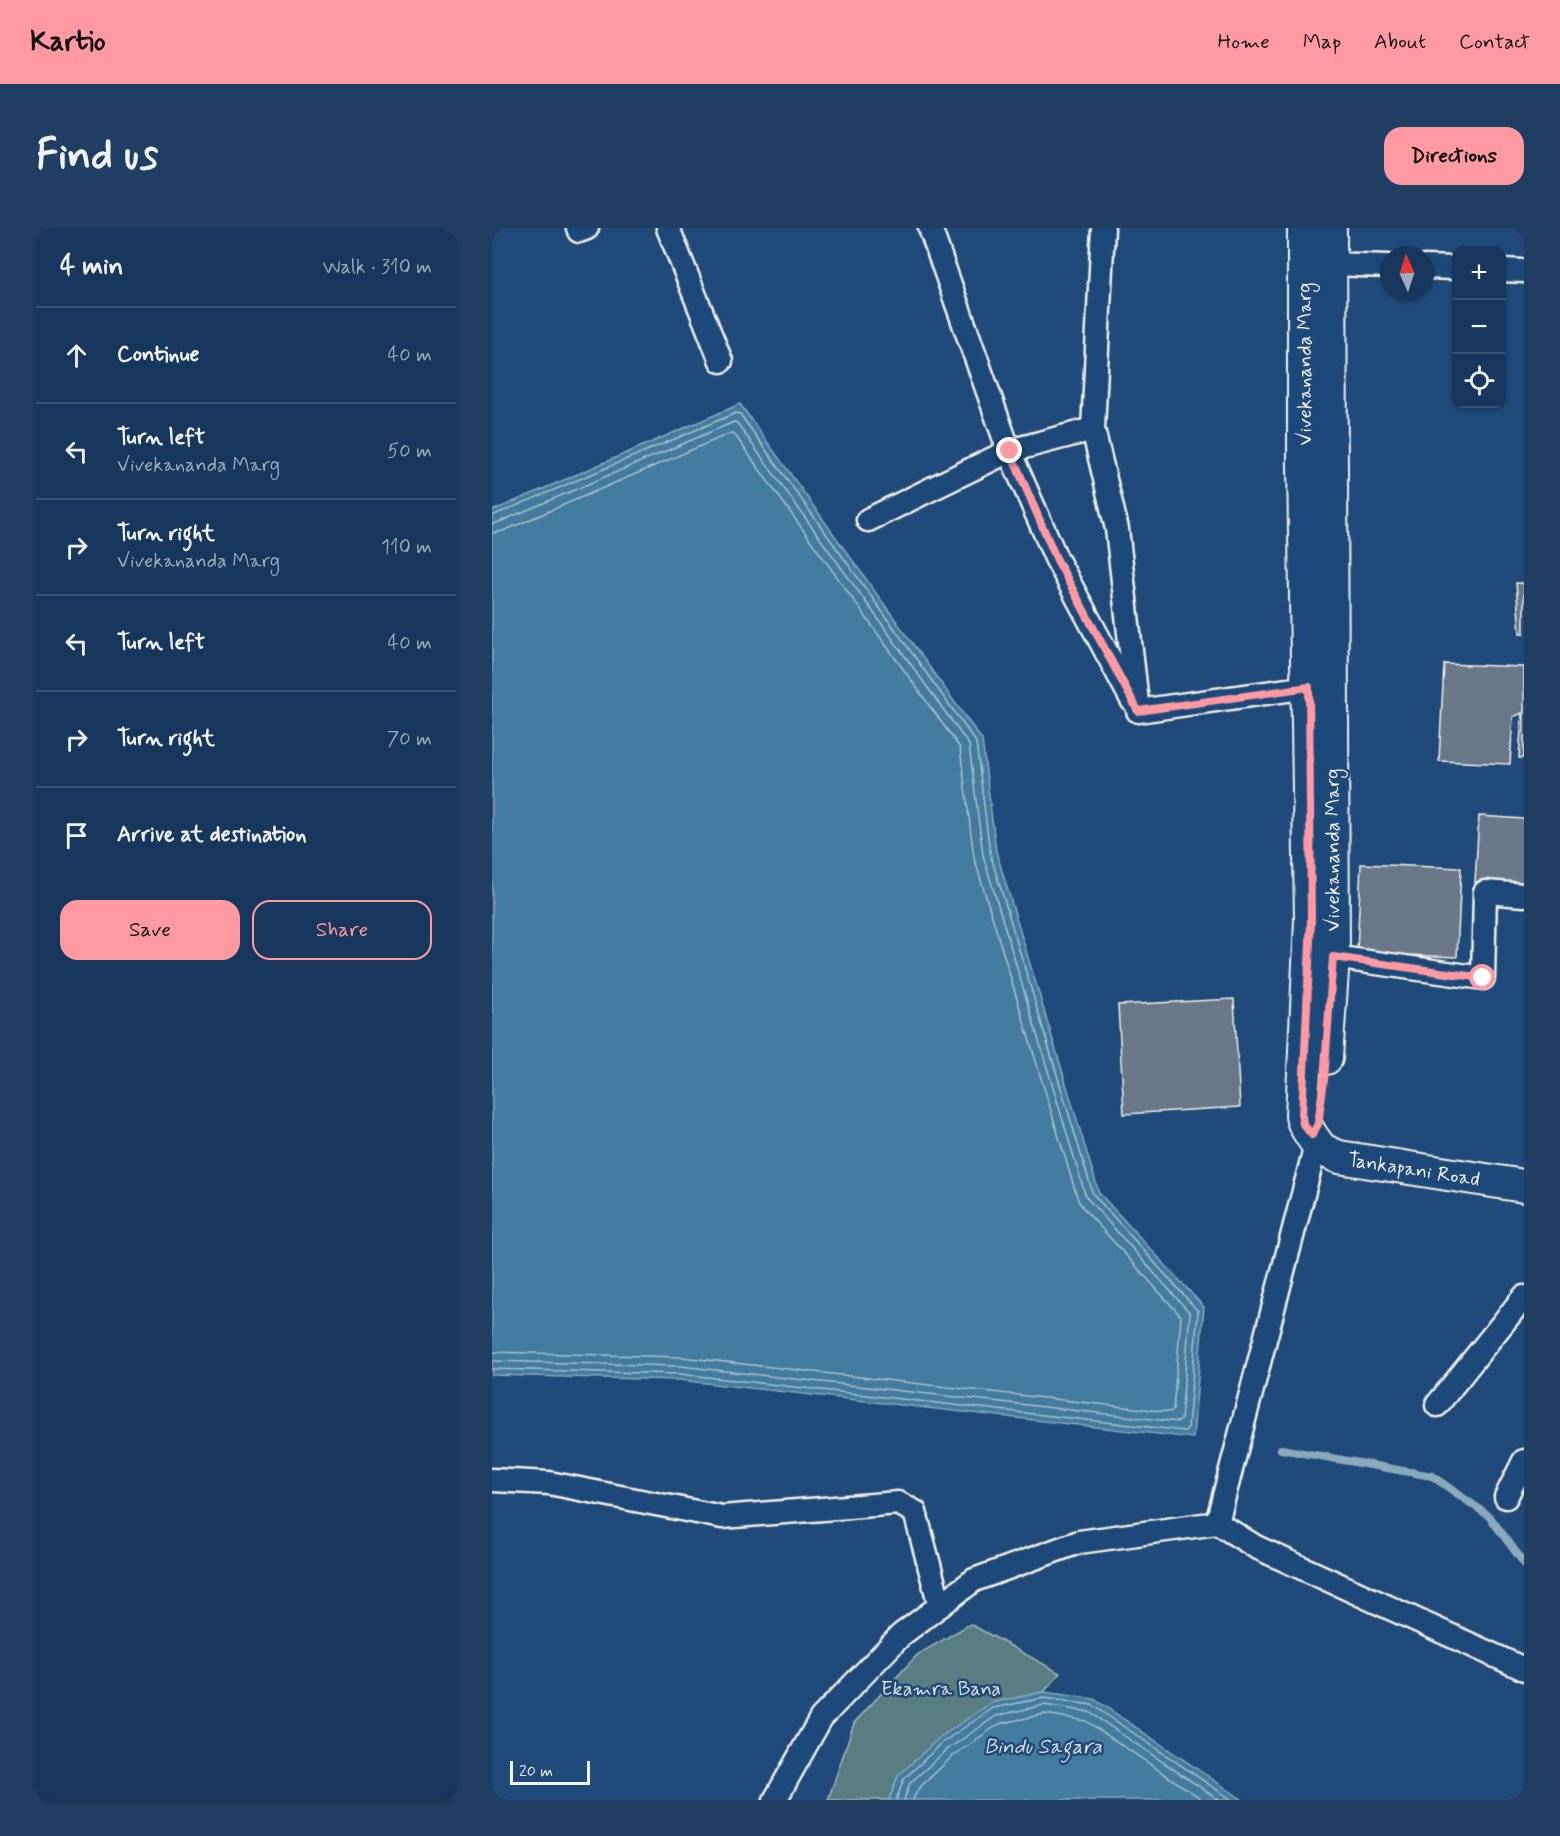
<!DOCTYPE html>
<meta charset="utf-8">
<style>
:root{--surface:#17385c;--page:#203f62;--text:#f1f3f6;--muted:#9eacbb;--line:#365272;--accent:#ff9aa2}
body{margin:0;font-family:Mynerve,sans-serif;background:var(--page);color:var(--text)}
.controls{position:absolute;right:18px;top:18px;display:grid;overflow:hidden;border-radius:12px;box-shadow:0 2px 4px #0004}
.controls button{width:54px;height:54px;display:grid;place-items:center;padding:0;border:0;border-bottom:2px solid var(--line);background:var(--surface);color:var(--text);font:30px sans-serif}
.compass{position:absolute;left:888px;top:18px;width:54px;height:54px;border-radius:50%;background:var(--surface);box-shadow:0 2px 4px #0004;rotate:357deg}
.scale{position:absolute;left:18px;bottom:15px;width:80px;box-sizing:border-box;padding-left:6px;border:3px solid #f4f1e8;border-top:0;font-size:16px;line-height:21px;white-space:nowrap;color:#f4f1e8;-webkit-text-stroke:4px #1f4a7a;paint-order:stroke}
.stop{position:absolute;width:18px;height:18px;margin:-14px;border:4px solid #ff9aa2;border-radius:50%;background:#fff}
.stop.end{background:#ff9aa2;border-color:#fff;box-shadow:0 2px 6px #0008}
.list{margin:0;padding:0;list-style:none}
h2{display:flex;justify-content:space-between;align-items:center;height:78px;margin:0;padding:0 24px;font-size:26px}
h2 small{font-size:20px;font-weight:400;color:var(--muted)}
.list li{display:grid;grid-template-columns:39px 1fr auto;gap:18px;align-items:center;box-sizing:border-box;height:96px;padding:0 24px;border-top:2px solid var(--line)}
.list b{display:block;font-size:22px;white-space:nowrap}
.list p{margin:0;font-size:20px;white-space:nowrap;color:var(--muted)}
.list em{font-size:20px;font-style:normal;color:var(--muted)}
.actions{display:flex;gap:12px;padding:18px 24px}
.actions a{flex:1;padding:14px 0;border:2px solid var(--accent);border-radius:18px;text-align:center;font-size:21px;color:var(--accent)}
.actions .main{background:var(--accent);color:#111}
.icon{flex:none;width:33px;height:33px;fill:none;stroke:currentColor;stroke-width:2;stroke-linecap:round;stroke-linejoin:round}
.map{position:relative;flex:none;width:1032px;height:1572px;overflow:hidden;border-radius:18px}
header{display:flex;align-items:center;gap:36px;box-sizing:border-box;height:84px;padding:0 30px;background:var(--accent);color:#111}
header strong{font-size:28px}
nav{display:flex;gap:33px;margin-inline-start:auto;font-size:21px}
.intro{display:flex;align-items:center;justify-content:space-between;box-sizing:border-box;height:144px;padding:0 36px}
h1{margin:0;font-size:42px}
.button{padding:15px 27px;border-radius:18px;background:var(--accent);color:#111;font-size:21px;font-weight:700}
main{display:flex;gap:36px;padding:0 36px}
aside{flex:1;background:var(--surface);border-radius:18px;box-shadow:0 2px 4px #0004}
.map>svg:first-child{display:block}
.green{fill:#597e83;stroke:#a6b8b6;stroke-width:1.5}
.water{fill:#437b9e;stroke:#8aaabc;stroke-width:1.5}
.lines{fill:none;stroke-linecap:round;stroke-linejoin:round}
.shore{stroke:#adc2ca;stroke-width:1.5}
.stream{stroke:#8aaabc;stroke-width:8}
.building{fill:#6a7788;stroke:#f4f1e8;stroke-width:1.5}
.minor-casing{stroke:#f4f1e8;stroke-width:27}
.secondary-casing{stroke:#f4f1e8;stroke-width:36}
.minor{stroke:#1f4a7a;stroke-width:22}
.secondary{stroke:#1f4a7a;stroke-width:32}
.route{stroke:#ff9aa2;stroke-width:8}
.labels{text-anchor:middle;stroke-width:5;stroke-linejoin:round;paint-order:stroke}
.street-label{font-size:20px;fill:#f4f1e8;stroke:#1f4a7a}
.park-label{font-size:20px;fill:#dde0d9;stroke:#1f4a7a}
.water-label{font-size:21px;font-style:italic;fill:#d9dfdd;stroke:#1f4a7a}
</style>
<header>
<strong>Kartio</strong>
<nav><a>Home</a><a>Map</a><a>About</a><a>Contact</a></nav>
</header>
<div class="intro"><h1>Find us</h1><a class="button">Directions</a></div>
<main>
<aside>
<h2>4 min<small>Walk · 310 m</small></h2>
<ul class="list">
<li><svg class="icon" aria-label="ahead" viewBox="0 0 24 24"><path d="M12 20V5M6 11l6-6 6 6"/></svg><div><b>Continue</b></div><em>40 m</em></li>
<li><svg class="icon" aria-label="left" viewBox="0 0 24 24"><path d="M17 20v-9H6M10 6l-5 5 5 5"/></svg><div><b>Turn left</b><p>Vivekananda Marg</p></div><em>50 m</em></li>
<li><svg class="icon" aria-label="right" viewBox="0 0 24 24"><path d="M7 20v-9h11M14 6l5 5-5 5"/></svg><div><b>Turn right</b><p>Vivekananda Marg</p></div><em>110 m</em></li>
<li><svg class="icon" aria-label="left" viewBox="0 0 24 24"><path d="M17 20v-9H6M10 6l-5 5 5 5"/></svg><div><b>Turn left</b></div><em>40 m</em></li>
<li><svg class="icon" aria-label="right" viewBox="0 0 24 24"><path d="M7 20v-9h11M14 6l5 5-5 5"/></svg><div><b>Turn right</b></div><em>70 m</em></li>
<li><svg class="icon" aria-label="arrive" viewBox="0 0 24 24"><path d="M6 21V4h12l-3 4 3 4H6"/></svg><div><b>Arrive at destination</b></div></li>
</ul>
<div class="actions"><a class="main">Save</a><a>Share</a></div>
</aside>
<div class="map">
<svg width="1032" height="1572" viewBox="0 0 1032 1572">
<rect width="100%" height="100%" fill="#1f4a7a"/>
<filter id="ink" filterUnits="userSpaceOnUse"><feTurbulence type="fractalNoise" baseFrequency=".0167" numOctaves="2"/><feDisplacementMap in="SourceGraphic" scale="12" xChannelSelector="R" yChannelSelector="G"/><feConvolveMatrix kernelMatrix="1 2 1 2 8 2 1 2 1" color-interpolation-filters="sRGB"/></filter>
<g filter="url(#ink)">
<!-- green -->
<path class="green" d="M478 1396 568 1445 552 1464 499 1475 406 1548 397 1572H336L362 1495 425 1427Z"/>
<!-- water -->
<path class="water" d="M248 176 490 512 504 623 607 965 712 1079 701 1210 187 1152 0 1147V283Z
M552 1464 602 1471 751 1572H397L406 1548 447 1510 499 1475Z"/>
<g class="lines">
<!-- shore -->
<path class="shore" d="M0 288 244 185 248 186 484 514 498 625 601 966 706 1083 696 1200 693 1203 188 1146 0 1141
M0 296 7 294 242 194 245 195 477 517 491 627 594 969 698 1085 689 1192 686 1194 188 1138 0 1133
M0 305 11 303 239 205 242 206 468 520 482 629 586 972 591 980 689 1088 681 1182 678 1184 189 1129 0 1124
M404 1572 412 1551 451 1514 501 1480 552 1470 600 1477 740 1572
M412 1572 418 1555 456 1521 504 1488 552 1477 597 1484 727 1572
M421 1572 426 1561 461 1528 507 1496 553 1486 594 1493 711 1572"/>
<!-- stream -->
<path class="stream" d="M789 1221 940 1248 997 1288 1032 1335"/>
</g>
<!-- building -->
<path class="building" d="M1024 355H1032V405H1028Z
M952 436 1032 439V530H1027L1030 485 1021 489 1018 536 947 533Z
M987 588 1032 591V657L983 654Z
M869 636 969 640 965 729 865 725Z
M742 771 748 879 632 886 626 777Z"/>
<g class="lines">
<defs>
<path id="minor" d="M86 0 87 3 95 0
M176 0 229 133
M438 0 517 223 564 330 640 472
M611 0 601 201 625 301 646 483 817 459
M838 36 897 38
M933 39 964 40
M1010 42 1032 43
M376 292 517 223 601 201
M841 729 991 750 993 664 1032 667
M945 1177 1032 1069
M0 1252 57 1255 230 1289 406 1275 423 1284 448 1378
M1014 1269 1032 1233
M725 1295 764 1319 1032 1441
M283 1572 329 1490 409 1407 482 1352 587 1314 725 1295 824 917"/>
<g id="secondary">
<path id="s1" d="M812 0V237L819 692 810 888C811 896 815 900 819 907 829 922 829 922 847 929L1032 958"/>
<path d="M834 830 841 729 838 0"/>
</g>
</defs>
<!-- minor casing -->
<use href="#minor" class="minor-casing"/>
<!-- secondary casing -->
<use href="#secondary" class="secondary-casing"/>
<!-- minor -->
<use href="#minor" class="minor"/>
<!-- secondary -->
<use href="#secondary" class="secondary"/>
</g>
</g>
<g class="lines" filter="url(#ink)">
<!-- route -->
<path class="route" d="M518 223 564 330 646 483 817 459 819 692 810 888 811 896 820 907 826 896 832 852 841 729 991 750"/>
</g>
<g class="labels">
<!-- street labels -->
<g class="street-label">
<text transform="translate(812 136) rotate(-90)" y="7">Vivekananda Marg</text>
<text transform="translate(840 622) rotate(-90)" y="7">Vivekananda Marg</text>
<text dy="7" stroke="none"><textPath href="#s1" startOffset="1022">Tankapani Road</textPath></text>
</g>
<!-- park labels -->
<g class="park-label">
<text x="449" y="1467">Ekamra Bana</text>
</g>
<!-- water labels -->
<g class="water-label">
<text x="551" y="1525">Bindu Sagara</text>
</g>
</g>
</svg>
<div class="controls">
<button>+</button>
<button>−</button>
<button><svg class="icon" aria-label="locate" viewBox="0 0 24 24"><circle cx="12" cy="12" r="6"/><path d="M12 2v4M12 18v4M2 12h4M18 12h4"/></svg></button>
</div>
<svg class="compass" viewBox="-18 -18 36 36"><path d="M0-13l5 13h-10z" fill="#e53935"/><path d="M0 13l5-13h-10z" fill="#9eacbb"/></svg>
<div class="scale">20 m</div>
<div class="stop" style="left:991px;top:750px"></div>
<div class="stop end" style="left:518px;top:223px"></div>
</div>
</main>
